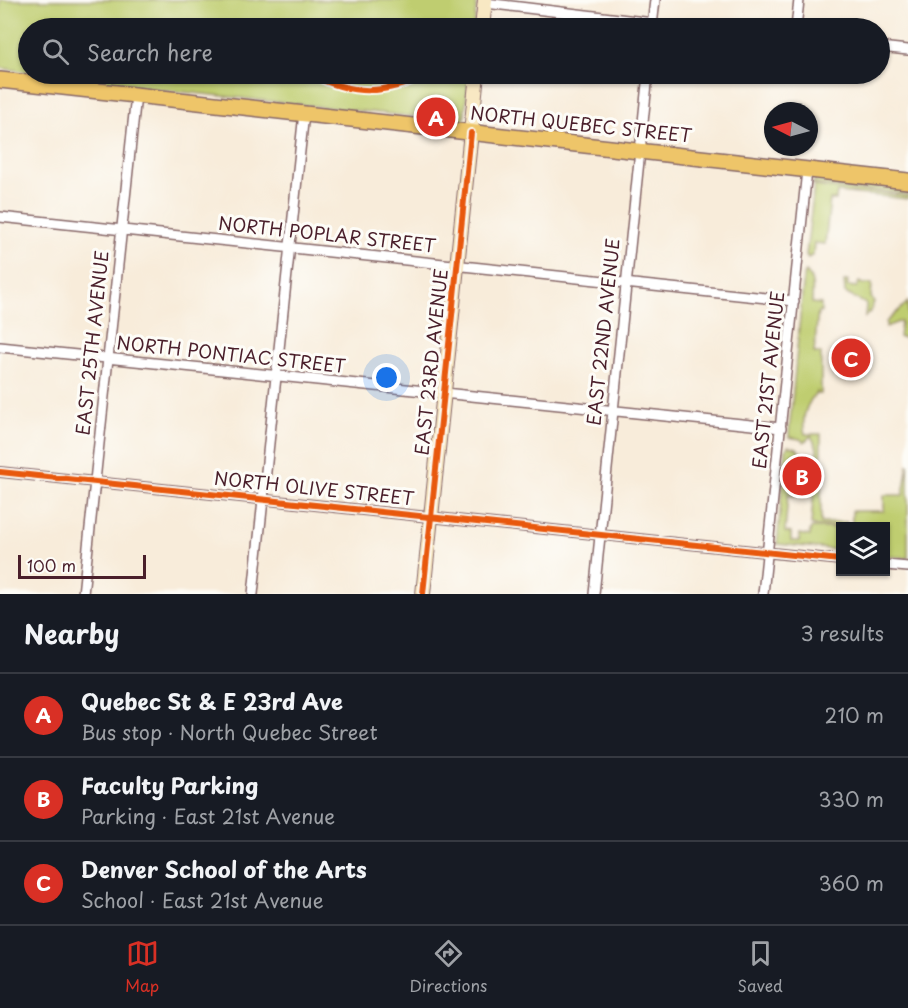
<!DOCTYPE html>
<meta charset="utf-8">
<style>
:root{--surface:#171b24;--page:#242831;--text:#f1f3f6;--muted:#9ea1a6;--line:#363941;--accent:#d93025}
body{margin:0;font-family:"Playpen Sans",sans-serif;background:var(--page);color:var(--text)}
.controls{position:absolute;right:18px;bottom:18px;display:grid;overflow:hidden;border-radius:0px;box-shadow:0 2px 4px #0004}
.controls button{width:54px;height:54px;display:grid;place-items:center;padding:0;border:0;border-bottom:2px solid var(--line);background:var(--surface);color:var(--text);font:30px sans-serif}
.compass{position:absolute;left:764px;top:102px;width:54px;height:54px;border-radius:50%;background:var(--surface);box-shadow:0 2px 4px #0004;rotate:276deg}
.scale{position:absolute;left:18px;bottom:15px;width:128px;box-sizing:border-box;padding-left:6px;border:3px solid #4a1f2b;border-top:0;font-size:16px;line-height:21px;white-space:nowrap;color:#4a1f2b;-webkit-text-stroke:4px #fdfcf7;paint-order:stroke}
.you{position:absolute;left:387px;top:378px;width:21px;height:21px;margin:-15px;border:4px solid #fff;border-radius:50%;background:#1a73e8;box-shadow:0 0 0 9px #1a73e833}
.badge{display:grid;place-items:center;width:39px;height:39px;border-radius:50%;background:var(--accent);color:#fff;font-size:20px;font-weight:700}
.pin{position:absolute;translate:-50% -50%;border:3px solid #fff;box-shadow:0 2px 6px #0006}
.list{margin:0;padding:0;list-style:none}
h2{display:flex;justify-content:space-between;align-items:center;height:78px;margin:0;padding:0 24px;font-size:26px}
h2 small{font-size:20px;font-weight:400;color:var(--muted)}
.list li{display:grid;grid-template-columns:39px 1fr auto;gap:18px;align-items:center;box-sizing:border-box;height:84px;padding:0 24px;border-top:2px solid var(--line)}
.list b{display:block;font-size:22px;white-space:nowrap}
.list p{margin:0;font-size:20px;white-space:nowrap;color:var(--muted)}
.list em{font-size:20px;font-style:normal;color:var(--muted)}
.icon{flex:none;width:33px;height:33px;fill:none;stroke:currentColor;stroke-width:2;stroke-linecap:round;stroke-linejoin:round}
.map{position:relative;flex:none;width:908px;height:594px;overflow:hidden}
.search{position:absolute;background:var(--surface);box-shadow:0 2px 4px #0004;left:18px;right:18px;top:18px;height:66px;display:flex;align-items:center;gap:15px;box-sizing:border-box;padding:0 21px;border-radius:33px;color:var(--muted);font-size:22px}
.sheet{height:330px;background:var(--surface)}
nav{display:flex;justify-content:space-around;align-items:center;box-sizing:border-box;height:84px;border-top:2px solid var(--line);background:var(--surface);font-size:16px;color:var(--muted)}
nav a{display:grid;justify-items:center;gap:3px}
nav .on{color:var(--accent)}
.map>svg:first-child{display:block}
.green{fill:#bfcd6f;stroke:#84764d;stroke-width:1.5}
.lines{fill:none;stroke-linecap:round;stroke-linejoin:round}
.street-casing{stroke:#876768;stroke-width:12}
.secondary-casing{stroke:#876768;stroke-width:16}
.primary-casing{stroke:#876768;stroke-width:18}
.street{stroke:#fff;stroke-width:9}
.secondary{stroke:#f8e8c3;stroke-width:14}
.primary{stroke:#eec569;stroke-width:15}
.cycleway-casing{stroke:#fdfcf7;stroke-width:10}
.cycleway{stroke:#e8590c;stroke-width:6}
.labels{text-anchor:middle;stroke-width:6;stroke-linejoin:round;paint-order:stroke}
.street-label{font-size:18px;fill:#4a1f2b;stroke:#fdfcf7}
</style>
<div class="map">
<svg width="908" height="594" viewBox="0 0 908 594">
<rect width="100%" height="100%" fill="#fdfcf7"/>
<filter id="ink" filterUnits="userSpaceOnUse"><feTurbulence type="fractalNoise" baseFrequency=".0167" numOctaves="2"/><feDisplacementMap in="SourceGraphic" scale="12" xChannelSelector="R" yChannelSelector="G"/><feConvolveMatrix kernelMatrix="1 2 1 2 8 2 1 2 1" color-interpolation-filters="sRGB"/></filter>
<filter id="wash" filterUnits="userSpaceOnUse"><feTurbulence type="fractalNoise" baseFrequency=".008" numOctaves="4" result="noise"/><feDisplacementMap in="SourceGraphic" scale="24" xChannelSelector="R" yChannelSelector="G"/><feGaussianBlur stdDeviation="1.35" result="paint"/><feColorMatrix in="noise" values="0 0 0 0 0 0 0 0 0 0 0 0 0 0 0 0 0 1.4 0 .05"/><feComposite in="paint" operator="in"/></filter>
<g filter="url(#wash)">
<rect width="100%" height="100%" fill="#f8ecda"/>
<!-- green -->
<path class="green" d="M0 0H477L474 28H28V72L0 68Z
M37 74H469L464 122 99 83Z
M815 180 908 190V194L812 184Z
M814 186 908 196V199L837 192 836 200H830L825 244 814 243 813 255 808 258 806 255Z
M806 272C815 280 812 293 812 303L821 304V312H818L814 353H821V394H817V392C806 404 801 418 805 434H821V474H823V482L821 483V523L847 522V526H815L811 525 817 448 811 436 804 442 800 439 789 437V433L804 275Z
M844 281H848L847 286 857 287 859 282 863 284H872L871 297 874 302 870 312 865 317 866 304 845 293Z
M908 302V338L899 337 901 321 886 327V322Z
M788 446 797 448 800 453 799 455 793 454 789 492 795 493 796 494 795 496 788 495 785 532 791 533V541H799L800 534 810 536V530L812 528H840V550L777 544 786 450Z
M908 464V558L886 556V526H852V511H884V495H903Z"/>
</g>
<g filter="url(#ink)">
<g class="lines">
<defs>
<path id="street" d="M485 3 653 23
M652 26 655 0
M796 28 799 0
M880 47 908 50
M0 217 794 301
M0 347 781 428
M0 472 840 560
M886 565 908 567
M83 594 136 95
M253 594 304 113
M594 594 648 74
M763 594 807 170"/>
<path id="secondary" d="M482 28 485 0
M423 594 477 74"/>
<path id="primary" d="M0 80 908 181"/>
</defs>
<!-- street casing -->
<use href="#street" class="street-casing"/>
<!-- secondary casing -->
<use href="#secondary" class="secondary-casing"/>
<!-- primary casing -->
<use href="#primary" class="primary-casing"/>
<!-- street -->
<use href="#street" class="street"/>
<!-- secondary -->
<use href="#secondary" class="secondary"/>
<!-- primary -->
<use href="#primary" class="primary"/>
<defs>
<path id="cycleway" d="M311 74C352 96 386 95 427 74
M0 472 840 560
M423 594 471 133"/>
</defs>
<!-- cycleway casing -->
<use href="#cycleway" class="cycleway-casing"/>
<!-- cycleway -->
<use href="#cycleway" class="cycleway"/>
</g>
</g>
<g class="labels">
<!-- street labels -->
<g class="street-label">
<text transform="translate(581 125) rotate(6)" y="6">NORTH QUEBEC STREET</text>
<text transform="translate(327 235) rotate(6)" y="6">NORTH POPLAR STREET</text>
<text transform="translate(604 332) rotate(-84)" y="6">EAST 22ND AVENUE</text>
<text transform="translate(93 343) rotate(-84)" y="6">EAST 25TH AVENUE</text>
<text transform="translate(231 355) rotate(6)" y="6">NORTH PONTIAC STREET</text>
<text transform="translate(432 362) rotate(-84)" y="6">EAST 23RD AVENUE</text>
<text transform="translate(769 380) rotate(-84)" y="6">EAST 21ST AVENUE</text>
<text transform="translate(314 489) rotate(6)" y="6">NORTH OLIVE STREET</text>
</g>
</g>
</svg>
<div class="controls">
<button><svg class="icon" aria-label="layers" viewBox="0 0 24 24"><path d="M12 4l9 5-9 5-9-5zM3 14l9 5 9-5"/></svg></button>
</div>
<svg class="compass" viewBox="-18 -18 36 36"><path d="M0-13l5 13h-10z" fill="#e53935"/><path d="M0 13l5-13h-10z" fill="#9ea1a6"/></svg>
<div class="scale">100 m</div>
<div class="you"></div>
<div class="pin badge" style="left:436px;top:117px">A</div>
<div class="pin badge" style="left:802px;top:476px">B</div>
<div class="pin badge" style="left:851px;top:358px">C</div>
<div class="search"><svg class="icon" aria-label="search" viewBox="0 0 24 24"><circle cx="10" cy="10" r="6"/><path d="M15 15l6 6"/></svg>Search here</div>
</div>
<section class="sheet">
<h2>Nearby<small>3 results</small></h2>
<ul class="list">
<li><span class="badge">A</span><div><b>Quebec St &amp; E 23rd Ave</b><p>Bus stop · North Quebec Street</p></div><em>210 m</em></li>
<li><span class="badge">B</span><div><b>Faculty Parking</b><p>Parking · East 21st Avenue</p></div><em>330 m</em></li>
<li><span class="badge">C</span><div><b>Denver School of the Arts</b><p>School · East 21st Avenue</p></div><em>360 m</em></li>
</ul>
</section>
<nav>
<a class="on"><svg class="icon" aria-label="map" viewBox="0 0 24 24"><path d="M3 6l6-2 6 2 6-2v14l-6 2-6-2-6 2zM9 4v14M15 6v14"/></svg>Map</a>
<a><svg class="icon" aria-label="directions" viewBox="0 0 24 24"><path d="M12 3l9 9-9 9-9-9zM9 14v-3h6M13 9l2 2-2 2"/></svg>Directions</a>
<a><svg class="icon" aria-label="saved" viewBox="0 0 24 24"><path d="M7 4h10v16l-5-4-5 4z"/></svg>Saved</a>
</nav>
